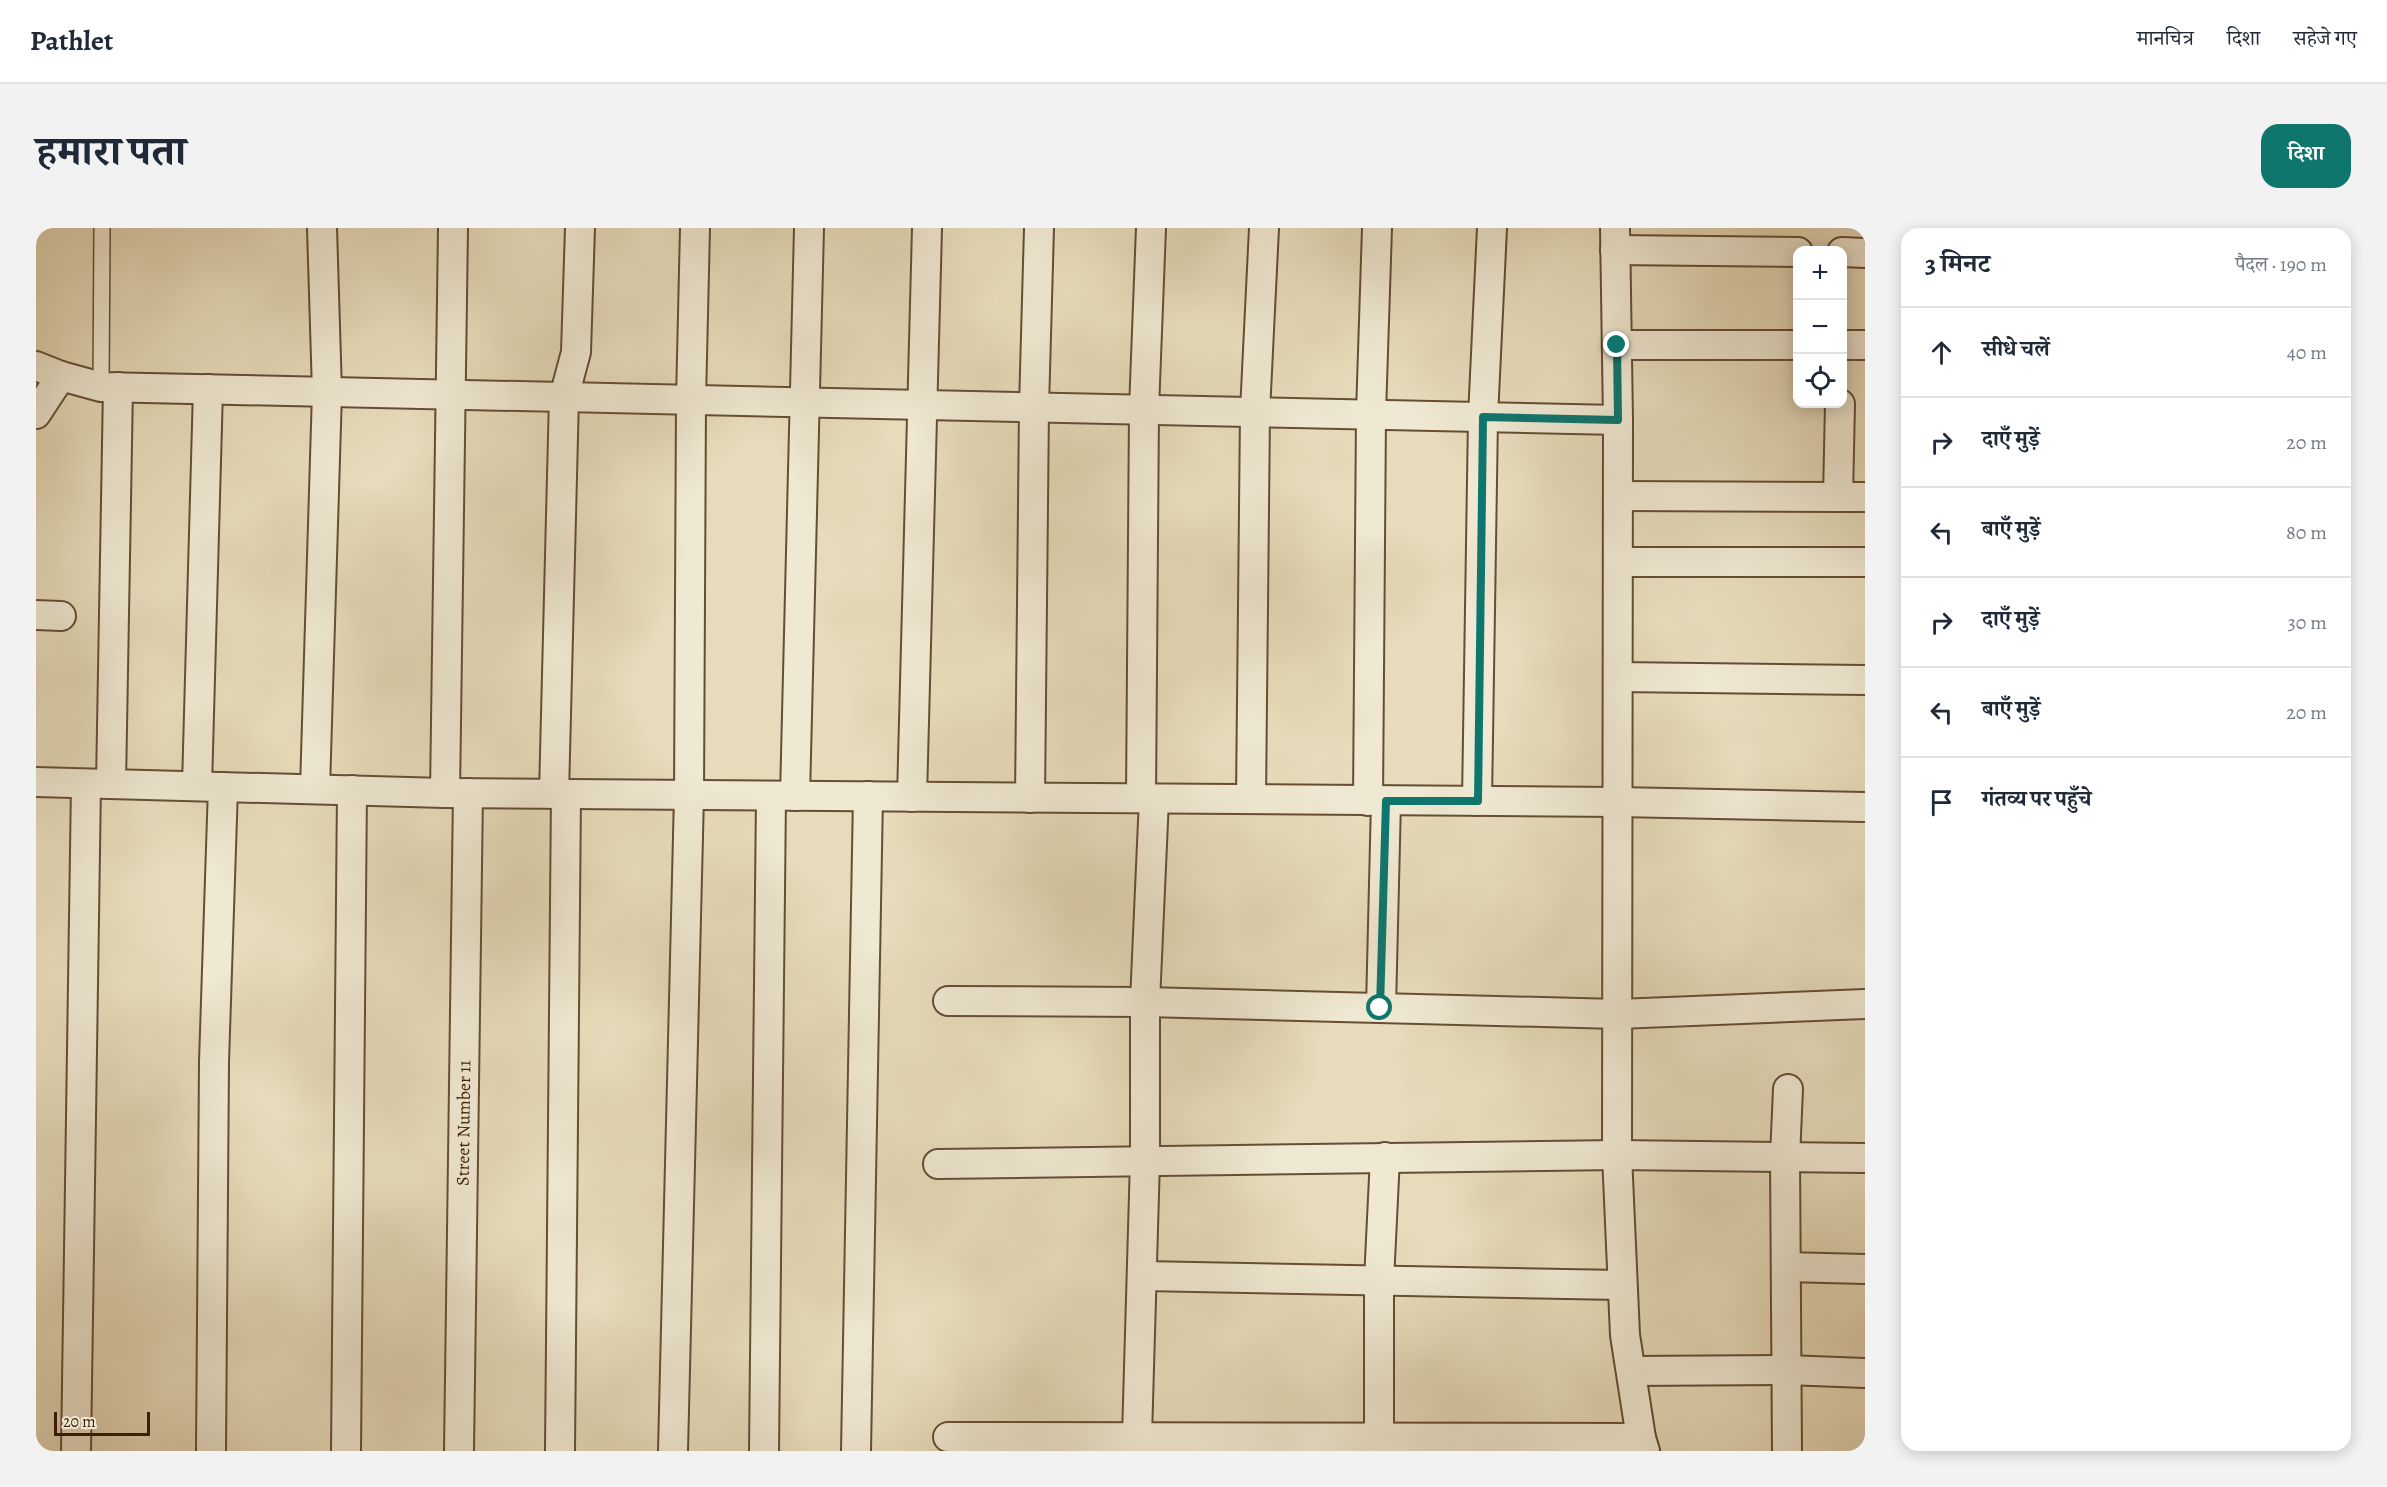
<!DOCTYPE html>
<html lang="hi">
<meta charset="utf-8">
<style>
:root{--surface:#fff;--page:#f2f2f3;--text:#1f2937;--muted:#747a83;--line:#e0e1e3;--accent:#0f766e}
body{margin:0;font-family:Alegreya,"Noto Serif Devanagari",serif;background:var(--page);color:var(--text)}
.controls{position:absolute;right:18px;top:18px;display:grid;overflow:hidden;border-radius:12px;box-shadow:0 3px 15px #0003}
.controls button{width:54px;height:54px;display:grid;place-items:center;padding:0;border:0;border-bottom:2px solid var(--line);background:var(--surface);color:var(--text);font:30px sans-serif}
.scale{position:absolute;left:18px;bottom:15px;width:96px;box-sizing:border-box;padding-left:6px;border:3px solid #3d1e07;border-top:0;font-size:16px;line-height:21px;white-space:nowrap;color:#3d1e07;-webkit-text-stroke:4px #efe8d2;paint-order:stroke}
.stop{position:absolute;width:18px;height:18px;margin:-14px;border:4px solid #0f766e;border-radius:50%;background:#fff}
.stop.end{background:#0f766e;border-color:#fff;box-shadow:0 2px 6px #0008}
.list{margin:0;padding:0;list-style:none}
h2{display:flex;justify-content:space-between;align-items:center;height:78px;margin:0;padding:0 24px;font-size:26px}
h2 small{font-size:20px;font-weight:400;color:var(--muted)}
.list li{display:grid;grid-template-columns:39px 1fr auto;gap:18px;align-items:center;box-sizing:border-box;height:90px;padding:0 24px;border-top:2px solid var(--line)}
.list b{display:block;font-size:22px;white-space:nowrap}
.list em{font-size:20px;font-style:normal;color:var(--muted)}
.icon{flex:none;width:33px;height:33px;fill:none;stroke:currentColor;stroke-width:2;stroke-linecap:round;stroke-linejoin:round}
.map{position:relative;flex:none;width:1829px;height:1223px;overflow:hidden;border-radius:18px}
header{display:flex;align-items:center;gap:36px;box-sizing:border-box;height:84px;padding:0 30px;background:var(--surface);border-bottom:2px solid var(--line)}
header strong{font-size:28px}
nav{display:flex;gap:33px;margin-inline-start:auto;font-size:21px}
.intro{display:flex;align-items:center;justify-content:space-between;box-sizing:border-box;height:144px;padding:0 36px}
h1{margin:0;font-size:42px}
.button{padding:15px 27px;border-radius:18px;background:var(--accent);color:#fff;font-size:21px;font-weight:700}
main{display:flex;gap:36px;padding:0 36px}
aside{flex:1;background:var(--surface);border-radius:18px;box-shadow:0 3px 15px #0003}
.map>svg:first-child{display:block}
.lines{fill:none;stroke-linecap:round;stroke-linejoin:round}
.service-casing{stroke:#674d34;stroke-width:18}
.minor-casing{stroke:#674d34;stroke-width:32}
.service{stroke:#efe8d2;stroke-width:15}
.minor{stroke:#efe8d2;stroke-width:28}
.route{stroke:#0f766e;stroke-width:8}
.labels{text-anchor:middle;stroke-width:4.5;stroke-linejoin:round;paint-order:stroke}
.street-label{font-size:18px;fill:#3d1e07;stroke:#efe8d2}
</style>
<header>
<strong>Pathlet</strong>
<nav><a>मानचित्र</a><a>दिशा</a><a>सहेजे गए</a></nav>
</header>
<div class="intro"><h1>हमारा पता</h1><a class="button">दिशा</a></div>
<main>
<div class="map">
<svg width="1829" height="1223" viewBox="0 0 1829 1223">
<rect width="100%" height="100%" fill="#e6dbba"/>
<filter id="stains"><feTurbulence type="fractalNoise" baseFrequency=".00333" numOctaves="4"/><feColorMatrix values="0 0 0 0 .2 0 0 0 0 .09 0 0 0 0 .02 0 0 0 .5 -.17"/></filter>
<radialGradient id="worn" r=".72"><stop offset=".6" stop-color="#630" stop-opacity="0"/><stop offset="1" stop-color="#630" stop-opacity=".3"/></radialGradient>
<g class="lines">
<defs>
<path id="service" d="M65 159 66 0"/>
<g id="minor">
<path d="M1579 0 1582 192 1581 927 1589 1107 1605 1210 1609 1223"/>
<path d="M1579 22 1762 24"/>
<path d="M1806 24 1829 25"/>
<path d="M1581 117H1762"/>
<path d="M1806 117H1829"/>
<path d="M0 138 25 148 65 159 1582 192"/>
<path d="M1804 176 1802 269H1829"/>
<path d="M0 186 25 148"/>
<path d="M1582 268 1802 269"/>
<path d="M1582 334H1829"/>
<path d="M0 387 25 388"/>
<path d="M1582 449 1829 452"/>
<path d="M0 554 409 565 1582 574 1829 579"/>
<path d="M75 556 82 159"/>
<path d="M161 558 172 161"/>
<path d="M279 561 291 164 286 0"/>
<path d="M409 565 417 0"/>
<path d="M518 566 528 169 540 124 544 0"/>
<path d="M759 568 773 0"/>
<path d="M876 569 891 0"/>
<path d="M994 570 998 179 1003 0"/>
<path d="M1105 570 1108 181 1115 0"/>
<path d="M1215 571 1219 184 1228 0"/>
<path d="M1332 573 1335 186 1341 0"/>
<path d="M1441 573 1447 189 1456 0"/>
<path d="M912 773 1109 774 1582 786 1829 776"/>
<path d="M1345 780 1350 573"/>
<path d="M902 936 1581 927 1829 930"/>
<path d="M1750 1039 1829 1041"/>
<path d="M1107 1048 1585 1057"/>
<path d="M1595 1143 1751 1142 1829 1145"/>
<path d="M912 1209 1605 1210"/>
<path d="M1101 1209 1109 932V774L1118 571"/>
<path d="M40 1223 50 556"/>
<path d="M175 1223 178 834 187 559"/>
<path d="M310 1223 316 562"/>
<path id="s1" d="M423 1223 432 565"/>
<path d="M524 1223 530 566"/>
<path d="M637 1223 653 567 655 172 659 0"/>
<path d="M728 1223 735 568"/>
<path d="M820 1223 832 568"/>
<path d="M1343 1223V1053L1349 929"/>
<path d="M1751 1223 1749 929 1752 861"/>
</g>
</defs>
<!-- service casing -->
<use href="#service" class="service-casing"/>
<!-- minor casing -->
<use href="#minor" class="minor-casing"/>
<!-- service -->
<use href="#service" class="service"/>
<!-- minor -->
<use href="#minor" class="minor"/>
</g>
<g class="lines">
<!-- route -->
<path class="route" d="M1344 780 1350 573H1442L1447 189 1582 192 1581 117"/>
</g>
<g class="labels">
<!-- street labels -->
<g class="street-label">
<text dy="6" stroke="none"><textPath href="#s1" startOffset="328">Street Number 11</textPath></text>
</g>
</g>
<rect width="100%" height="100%" filter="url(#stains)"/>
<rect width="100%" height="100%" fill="url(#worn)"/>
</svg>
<div class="controls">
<button>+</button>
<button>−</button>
<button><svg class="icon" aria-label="locate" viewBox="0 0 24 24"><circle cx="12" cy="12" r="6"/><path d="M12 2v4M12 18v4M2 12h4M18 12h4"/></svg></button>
</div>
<div class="scale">20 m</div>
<div class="stop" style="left:1344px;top:780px"></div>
<div class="stop end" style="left:1581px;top:117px"></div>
</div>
<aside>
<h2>3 मिनट<small>पैदल · 190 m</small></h2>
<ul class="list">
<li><svg class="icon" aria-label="ahead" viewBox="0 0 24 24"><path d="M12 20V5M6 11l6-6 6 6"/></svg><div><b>सीधे चलें</b></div><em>40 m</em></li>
<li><svg class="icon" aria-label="right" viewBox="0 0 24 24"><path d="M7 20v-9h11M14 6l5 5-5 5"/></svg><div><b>दाएँ मुड़ें</b></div><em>20 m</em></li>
<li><svg class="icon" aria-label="left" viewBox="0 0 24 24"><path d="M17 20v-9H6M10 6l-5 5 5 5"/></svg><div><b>बाएँ मुड़ें</b></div><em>80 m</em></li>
<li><svg class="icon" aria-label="right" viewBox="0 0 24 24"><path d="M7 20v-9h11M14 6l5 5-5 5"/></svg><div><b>दाएँ मुड़ें</b></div><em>30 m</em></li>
<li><svg class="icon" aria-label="left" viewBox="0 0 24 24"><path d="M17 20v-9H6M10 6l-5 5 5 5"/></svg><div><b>बाएँ मुड़ें</b></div><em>20 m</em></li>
<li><svg class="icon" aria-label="arrive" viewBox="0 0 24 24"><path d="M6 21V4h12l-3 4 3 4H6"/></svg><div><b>गंतव्य पर पहुँचे</b></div></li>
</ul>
</aside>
</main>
